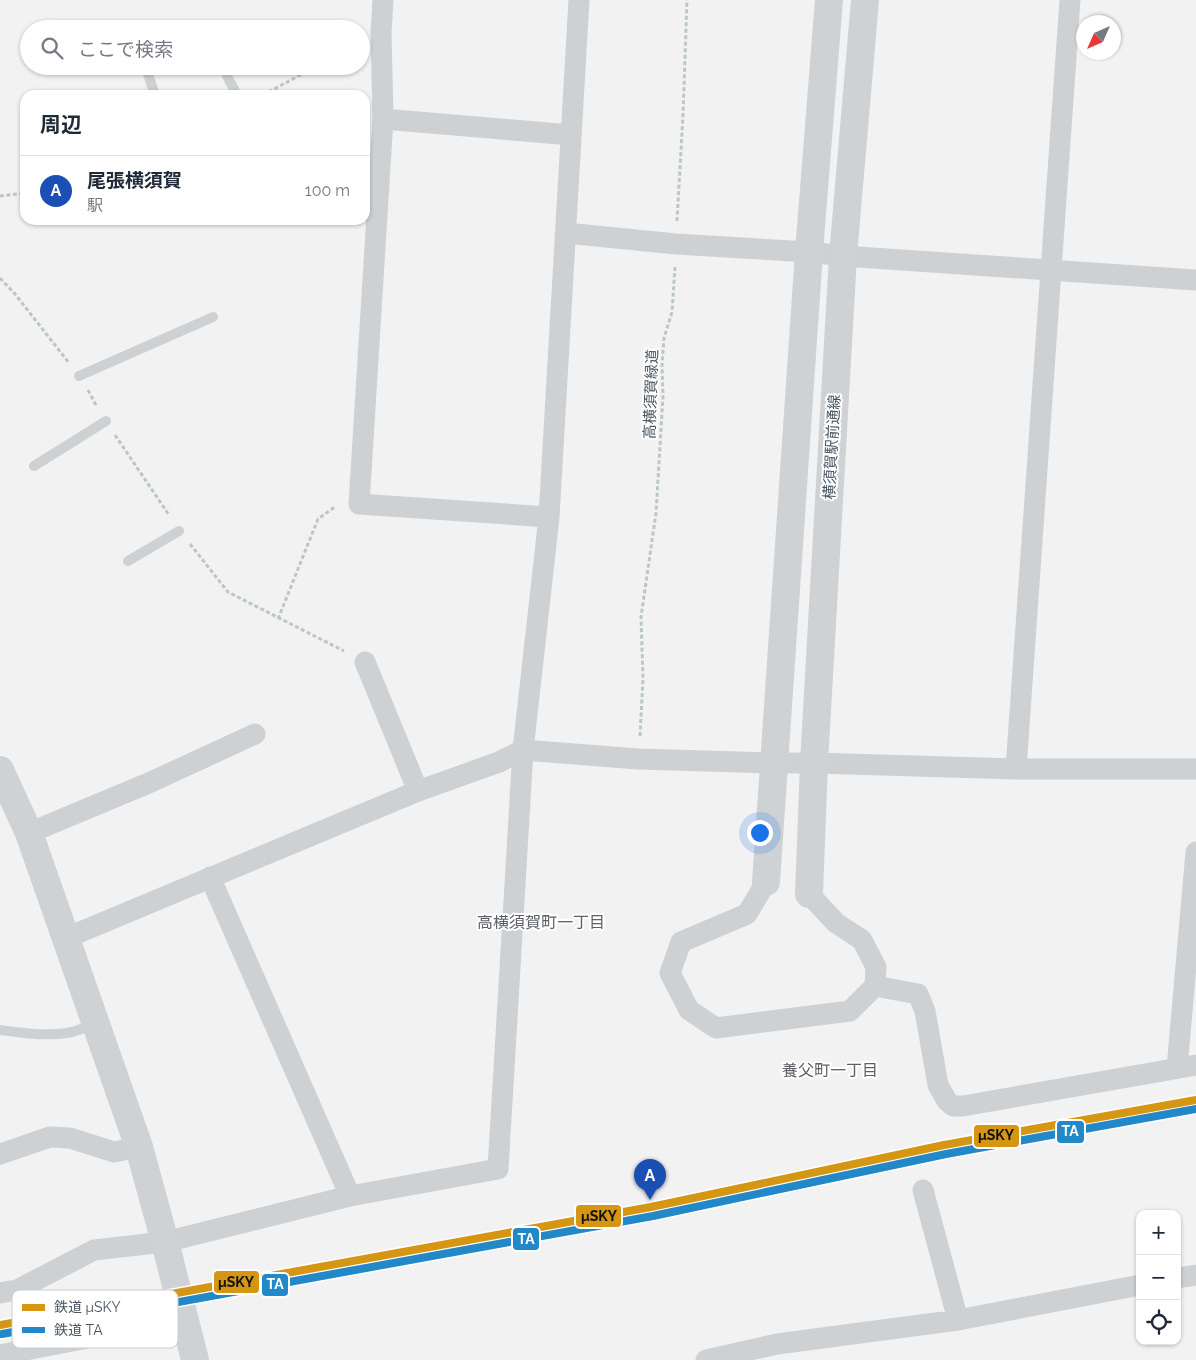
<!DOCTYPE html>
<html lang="ja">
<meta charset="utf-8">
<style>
:root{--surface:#fff;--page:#f6f6f7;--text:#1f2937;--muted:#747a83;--line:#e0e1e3;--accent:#7c3aed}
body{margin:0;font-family:Raleway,"Noto Sans JP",sans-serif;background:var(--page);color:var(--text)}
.controls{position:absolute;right:15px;bottom:15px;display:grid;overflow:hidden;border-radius:10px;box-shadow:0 1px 4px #0004}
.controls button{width:45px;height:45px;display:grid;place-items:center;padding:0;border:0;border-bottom:1px solid var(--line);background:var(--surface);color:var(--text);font:25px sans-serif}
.compass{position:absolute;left:1076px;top:15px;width:45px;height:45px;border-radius:50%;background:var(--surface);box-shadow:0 1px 4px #0004;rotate:225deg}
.you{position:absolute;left:759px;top:832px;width:18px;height:18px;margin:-12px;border:4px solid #fff;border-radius:50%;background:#1a73e8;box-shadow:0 0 0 8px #1a73e833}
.badge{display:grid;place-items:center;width:32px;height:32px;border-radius:50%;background:var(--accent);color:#fff;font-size:16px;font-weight:700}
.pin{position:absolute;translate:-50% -41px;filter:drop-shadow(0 1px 2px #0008)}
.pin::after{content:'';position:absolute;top:26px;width:18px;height:15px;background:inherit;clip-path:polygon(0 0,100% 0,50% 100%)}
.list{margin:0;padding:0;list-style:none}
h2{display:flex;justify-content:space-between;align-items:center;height:65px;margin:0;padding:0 20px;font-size:21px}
h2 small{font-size:16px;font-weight:400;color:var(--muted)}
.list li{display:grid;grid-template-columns:32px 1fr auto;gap:15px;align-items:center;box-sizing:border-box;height:70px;padding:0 20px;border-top:1px solid var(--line)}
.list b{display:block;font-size:19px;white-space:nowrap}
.list p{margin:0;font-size:16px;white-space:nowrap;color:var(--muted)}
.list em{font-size:16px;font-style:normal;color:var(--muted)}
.icon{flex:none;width:28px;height:28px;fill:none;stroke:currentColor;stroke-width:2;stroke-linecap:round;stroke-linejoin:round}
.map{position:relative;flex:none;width:1196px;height:1360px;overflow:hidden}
.search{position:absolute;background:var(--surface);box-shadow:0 1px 4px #0004;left:20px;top:20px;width:350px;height:55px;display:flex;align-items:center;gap:12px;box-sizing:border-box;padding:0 18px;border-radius:28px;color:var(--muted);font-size:19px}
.panel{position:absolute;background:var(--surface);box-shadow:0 1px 4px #0004;left:20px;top:90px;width:350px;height:135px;border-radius:15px}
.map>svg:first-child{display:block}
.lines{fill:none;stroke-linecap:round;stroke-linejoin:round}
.path{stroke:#bac8c3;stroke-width:3;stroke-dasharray:4 2.5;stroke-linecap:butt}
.lane{stroke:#ced1d3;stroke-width:10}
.street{stroke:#ced1d3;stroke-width:21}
.secondary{stroke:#cfd2d5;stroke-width:28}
.rail-1-casing{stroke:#fff;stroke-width:11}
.rail-2-casing{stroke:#fff;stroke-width:11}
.rail-1{stroke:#d49613;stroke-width:8}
.rail-2{stroke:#2388c8;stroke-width:8}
.labels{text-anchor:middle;stroke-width:4;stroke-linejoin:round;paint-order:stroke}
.street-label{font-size:15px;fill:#475461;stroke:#fff}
.neighbourhood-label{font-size:16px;fill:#5d6167;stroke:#fff}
.key{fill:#fff;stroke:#c8ccd0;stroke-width:1}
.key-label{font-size:14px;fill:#475461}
.line-badge{stroke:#fff;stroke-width:2}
.badge-label{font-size:14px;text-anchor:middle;font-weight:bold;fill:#fff}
.pale-badge-label{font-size:14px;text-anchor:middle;font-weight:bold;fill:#111}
</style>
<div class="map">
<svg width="1196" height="1360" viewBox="0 0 1196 1360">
<rect width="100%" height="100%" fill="#f3f2f2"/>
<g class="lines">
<!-- path -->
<path class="path" d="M263 95 317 66
M0 196 25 193
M677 221 683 115 687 0
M0 278 15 294 69 363
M88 390 97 407
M115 435 169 515
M190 544 228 592 344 651
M278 619 318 519 336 506
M640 736 643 678 641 617 656 513 663 396 662 365 664 338 672 312 675 267"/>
<!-- lane -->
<path class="lane" d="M148 74 155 95
M227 76 237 95
M79 376 213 317
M34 466 106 421
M128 561 179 531
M0 1030C23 1033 49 1037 72 1032 80 1030 87 1026 95 1024"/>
<!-- street -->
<path class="street" d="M383 0 381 33 383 119 359 504 549 517
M383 119 571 135
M566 233 676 244 809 252 843 256 1196 280
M365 662 418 791
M1016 769 1070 0
M29 833 151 782 255 734
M210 877 350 1196
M766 882 747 914 681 942 670 973 689 1010 716 1028 850 1011 875 986 876 967 862 940 836 923 809 894
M66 938 418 791 499 762 523 750 638 759 774 763H814L1016 769H1196
M875 986 918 994 925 1011 938 1085 947 1101 953 1106H963L1196 1065
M1177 1068 1196 852
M0 1154 50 1137 70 1138 114 1152 139 1147
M923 1190 958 1320
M1177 1278 1196 1275
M0 1293 17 1290 94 1250 165 1242 350 1196 498 1169 523 750 549 517 579 0
M0 1355 185 1319
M706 1360 777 1344 958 1320 1140 1285"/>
<!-- secondary -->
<path class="secondary" d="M0 770 29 833 139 1147 165 1242 195 1360
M766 882 809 252 829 0
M809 894 814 763 843 256 865 0"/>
<defs>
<path id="rail-1" d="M0 1325 651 1207 944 1145 1196 1100"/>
<path id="rail-2" d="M2 1334 653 1216 946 1154 1196 1109"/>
</defs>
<!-- rail-1 casing -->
<use href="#rail-1" class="rail-1-casing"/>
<!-- rail-2 casing -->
<use href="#rail-2" class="rail-2-casing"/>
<!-- rail-1 -->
<use href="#rail-1" class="rail-1"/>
<!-- rail-2 -->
<use href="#rail-2" class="rail-2"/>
</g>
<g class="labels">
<!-- street labels -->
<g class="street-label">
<text transform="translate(651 394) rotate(-88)" y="5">高横須賀緑道</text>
<text transform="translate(832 447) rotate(-87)" y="5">横須賀駅前通線</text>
</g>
<!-- neighbourhood labels -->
<g class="neighbourhood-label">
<text x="541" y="928">高横須賀町一丁目</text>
<text x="830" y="1076">養父町一丁目</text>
</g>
</g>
<!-- legend -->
<rect x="12" y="1290" width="166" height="58" rx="8" class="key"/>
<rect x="22" y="1304" width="23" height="7" fill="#d49613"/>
<rect x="22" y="1327" width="23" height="6" fill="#2388c8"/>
<g class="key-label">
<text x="54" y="1312">鉄道 μSKY</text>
<text x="54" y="1335">鉄道 TA</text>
</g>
<g class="line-badge">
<rect x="1056" y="1120" width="29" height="24" rx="5" fill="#2388c8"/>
<rect x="973" y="1124" width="47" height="24" rx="5" fill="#d49613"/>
<rect x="575" y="1204" width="47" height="24" rx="5" fill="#d49613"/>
<rect x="512" y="1227" width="28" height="24" rx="5" fill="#2388c8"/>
<rect x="213" y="1270" width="47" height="24" rx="5" fill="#d49613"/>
<rect x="261" y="1273" width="28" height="24" rx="5" fill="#2388c8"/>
</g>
<g class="badge-label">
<text x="1070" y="1136">TA</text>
<text x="526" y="1244">TA</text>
<text x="275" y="1289">TA</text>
</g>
<g class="pale-badge-label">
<text x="996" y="1140">μSKY</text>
<text x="599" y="1221">μSKY</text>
<text x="236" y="1287">μSKY</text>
</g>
</svg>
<div class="controls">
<button>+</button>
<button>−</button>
<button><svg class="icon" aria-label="locate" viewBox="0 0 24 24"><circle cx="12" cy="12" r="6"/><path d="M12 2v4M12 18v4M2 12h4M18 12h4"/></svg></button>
</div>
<svg class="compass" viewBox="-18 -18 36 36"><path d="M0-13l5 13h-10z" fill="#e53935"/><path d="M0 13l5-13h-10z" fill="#747a83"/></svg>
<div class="you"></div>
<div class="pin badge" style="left:650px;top:1200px;background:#1a4fb4">A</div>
<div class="search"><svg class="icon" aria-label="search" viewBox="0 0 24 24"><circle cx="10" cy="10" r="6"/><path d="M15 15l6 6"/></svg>ここで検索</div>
<section class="panel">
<h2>周辺<small></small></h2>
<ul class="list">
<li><span class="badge" style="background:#1a4fb4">A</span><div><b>尾張横須賀</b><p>駅</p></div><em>100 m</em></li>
</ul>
</section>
</div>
